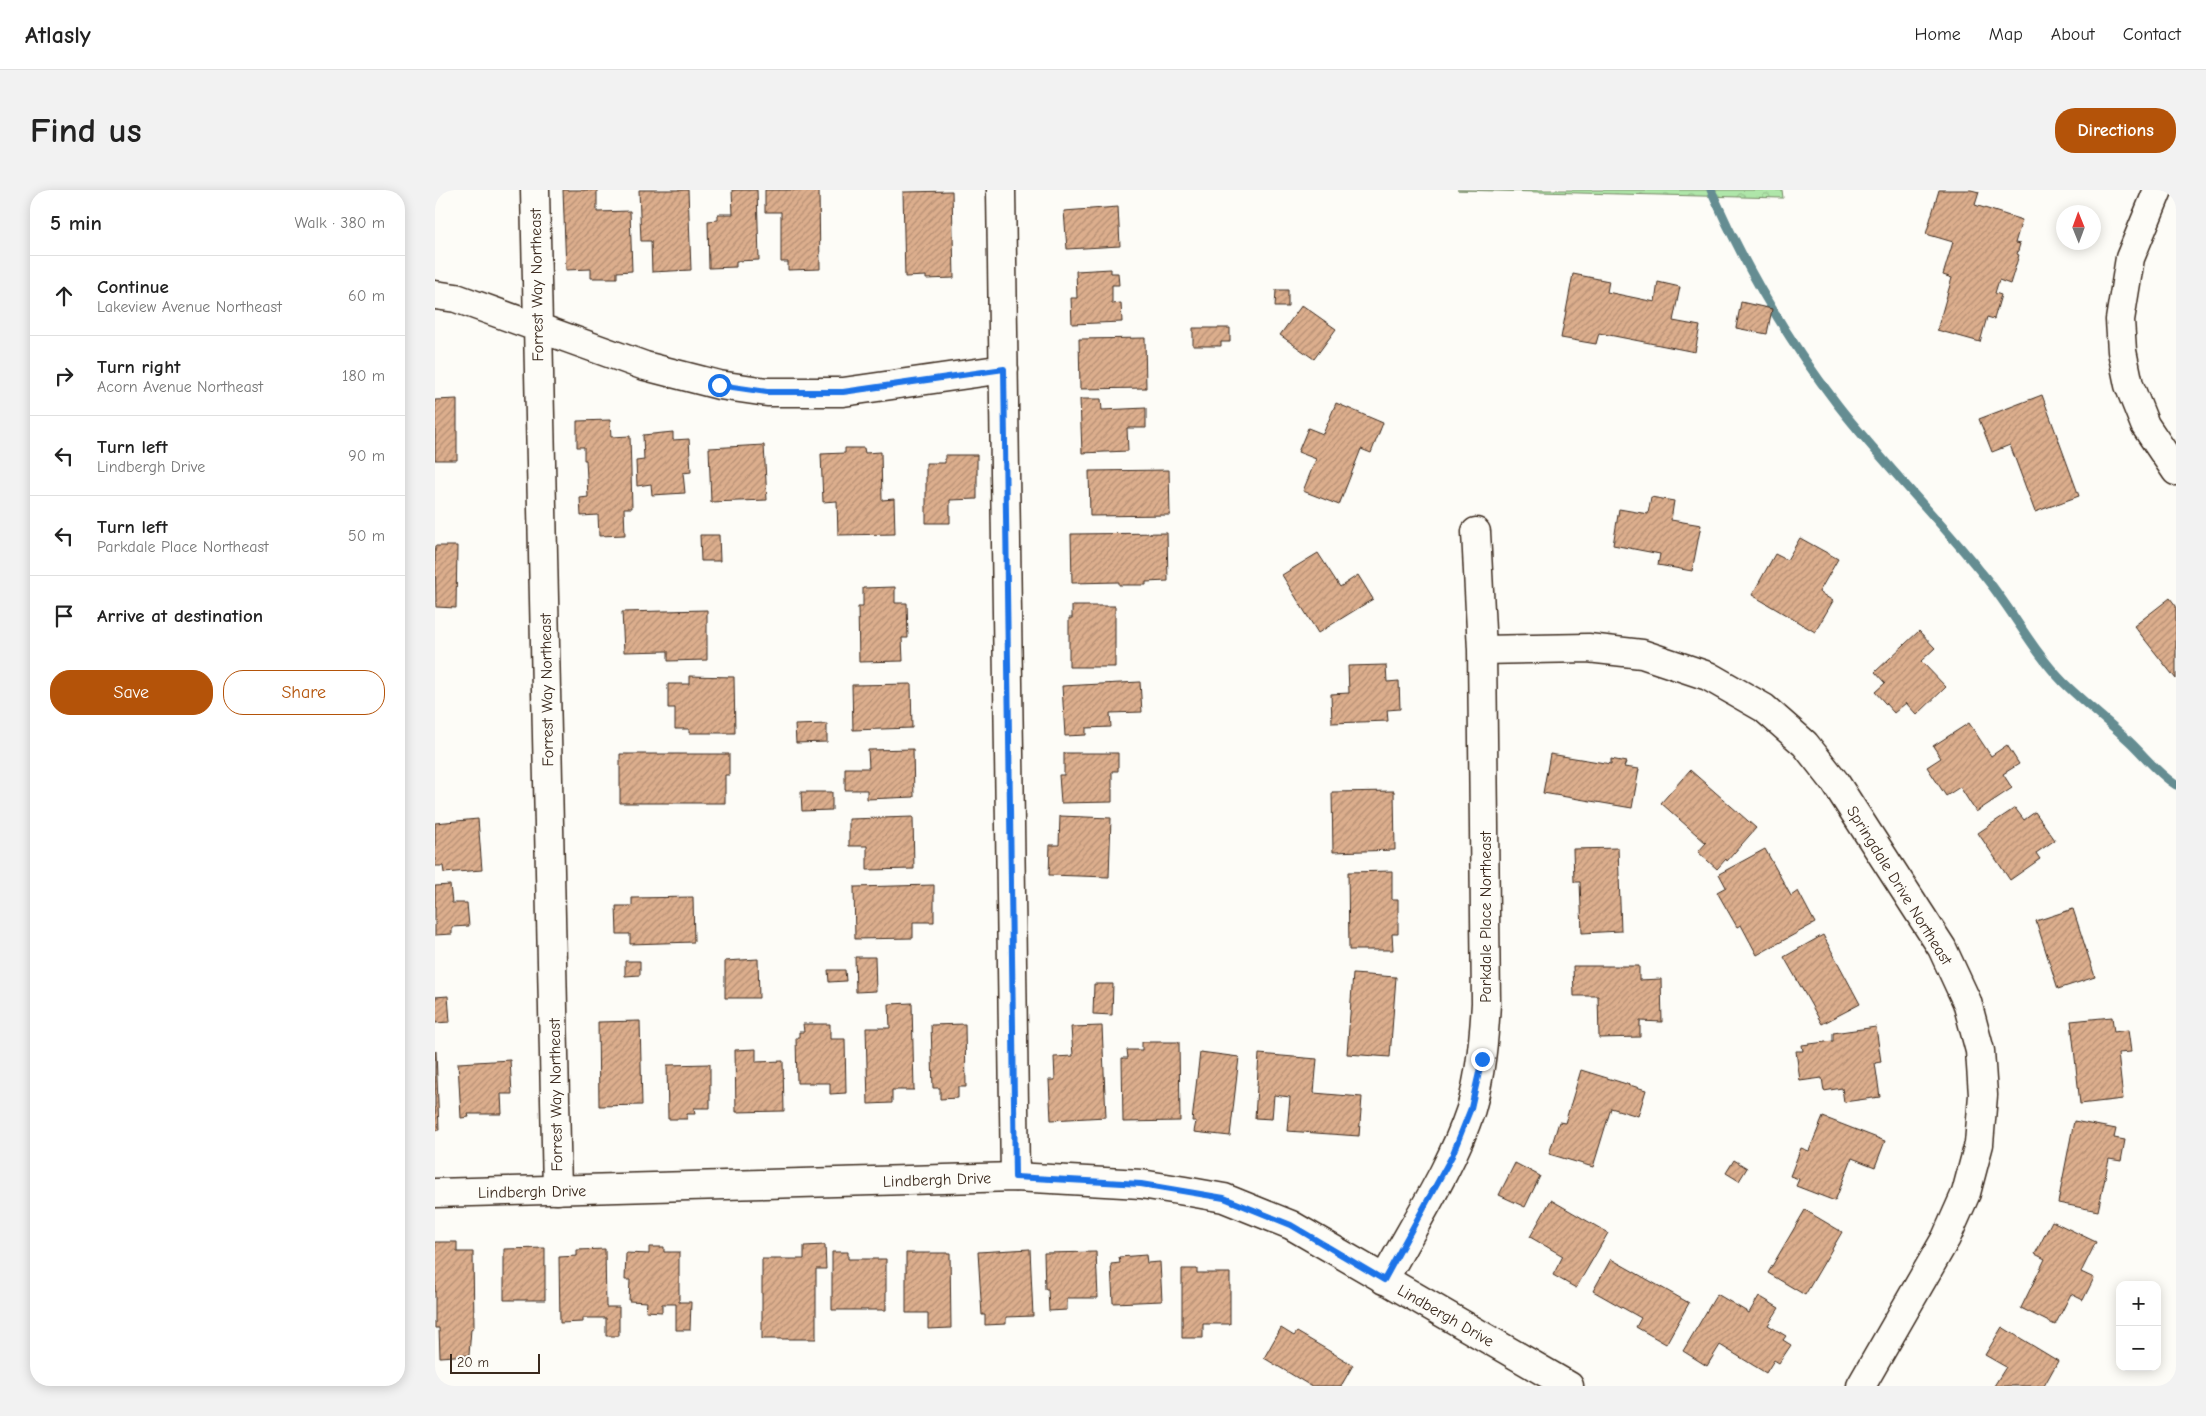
<!DOCTYPE html>
<meta charset="utf-8">
<style>
:root{--surface:#fff;--page:#f2f2f2;--text:#222;--muted:#767676;--line:#e0e0e0;--accent:#b45309}
body{margin:0;font-family:"Comic Neue",sans-serif;background:var(--page);color:var(--text)}
.controls{position:absolute;right:15px;bottom:15px;display:grid;overflow:hidden;border-radius:10px;box-shadow:0 2px 12px #0003}
.controls button{width:45px;height:45px;display:grid;place-items:center;padding:0;border:0;border-bottom:1px solid var(--line);background:var(--surface);color:var(--text);font:25px sans-serif}
.compass{position:absolute;left:1621px;top:15px;width:45px;height:45px;border-radius:50%;background:var(--surface);box-shadow:0 2px 12px #0003;rotate:359deg}
.scale{position:absolute;left:15px;bottom:12px;width:90px;box-sizing:border-box;padding-left:5px;border:2px solid #3b2a1e;border-top:0;font-size:14px;line-height:18px;white-space:nowrap;color:#3b2a1e;-webkit-text-stroke:4px #fdfcf7;paint-order:stroke}
.stop{position:absolute;width:15px;height:15px;margin:-11px;border:4px solid #1a73e8;border-radius:50%;background:#fff}
.stop.end{background:#1a73e8;border-color:#fff;box-shadow:0 1px 5px #0008}
.list{margin:0;padding:0;list-style:none}
h2{display:flex;justify-content:space-between;align-items:center;height:65px;margin:0;padding:0 20px;font-size:21px}
h2 small{font-size:16px;font-weight:400;color:var(--muted)}
.list li{display:grid;grid-template-columns:32px 1fr auto;gap:15px;align-items:center;box-sizing:border-box;height:80px;padding:0 20px;border-top:1px solid var(--line)}
.list b{display:block;font-size:19px;white-space:nowrap}
.list p{margin:0;font-size:16px;white-space:nowrap;color:var(--muted)}
.list em{font-size:16px;font-style:normal;color:var(--muted)}
.actions{display:flex;gap:10px;padding:15px 20px}
.actions a{flex:1;padding:11px 0;border:1px solid var(--accent);border-radius:20px;text-align:center;font-size:18px;color:var(--accent)}
.actions .main{background:var(--accent);color:#fff}
.icon{flex:none;width:28px;height:28px;fill:none;stroke:currentColor;stroke-width:2;stroke-linecap:round;stroke-linejoin:round}
.map{position:relative;flex:none;width:1741px;height:1196px;overflow:hidden;border-radius:20px}
header{display:flex;align-items:center;gap:30px;box-sizing:border-box;height:70px;padding:0 25px;background:var(--surface);border-bottom:1px solid var(--line)}
header strong{font-size:24px}
nav{display:flex;gap:28px;margin-inline-start:auto;font-size:18px}
.intro{display:flex;align-items:center;justify-content:space-between;box-sizing:border-box;height:120px;padding:0 30px}
h1{margin:0;font-size:35px}
.button{padding:12px 22px;border-radius:20px;background:var(--accent);color:#fff;font-size:18px;font-weight:700}
main{display:flex;gap:30px;padding:0 30px}
aside{flex:1;background:var(--surface);border-radius:20px;box-shadow:0 2px 12px #0003}
.map>svg:first-child{display:block}
.forest{fill:url(#forest-crowns);stroke:#758864}
.lines{fill:none;stroke-linecap:round;stroke-linejoin:round}
.stream{stroke:#658d92;stroke-width:9}
.building{fill:url(#building-hatch);stroke:#3b2a1e}
.minor-casing{stroke:#3b2a1e;stroke-width:31}
.secondary-casing{stroke:#3b2a1e;stroke-width:31}
.minor{stroke:#fdfcf7;stroke-width:28}
.secondary{stroke:#fdfcf7;stroke-width:28}
.route{stroke:#1a73e8;stroke-width:6}
.labels{text-anchor:middle;stroke-width:5;stroke-linejoin:round;paint-order:stroke}
.street-label{font-size:16px;fill:#3b2a1e;stroke:#fdfcf7}
</style>
<header>
<strong>Atlasly</strong>
<nav><a>Home</a><a>Map</a><a>About</a><a>Contact</a></nav>
</header>
<div class="intro"><h1>Find us</h1><a class="button">Directions</a></div>
<main>
<aside>
<h2>5 min<small>Walk · 380 m</small></h2>
<ul class="list">
<li><svg class="icon" aria-label="ahead" viewBox="0 0 24 24"><path d="M12 20V5M6 11l6-6 6 6"/></svg><div><b>Continue</b><p>Lakeview Avenue Northeast</p></div><em>60 m</em></li>
<li><svg class="icon" aria-label="right" viewBox="0 0 24 24"><path d="M7 20v-9h11M14 6l5 5-5 5"/></svg><div><b>Turn right</b><p>Acorn Avenue Northeast</p></div><em>180 m</em></li>
<li><svg class="icon" aria-label="left" viewBox="0 0 24 24"><path d="M17 20v-9H6M10 6l-5 5 5 5"/></svg><div><b>Turn left</b><p>Lindbergh Drive</p></div><em>90 m</em></li>
<li><svg class="icon" aria-label="left" viewBox="0 0 24 24"><path d="M17 20v-9H6M10 6l-5 5 5 5"/></svg><div><b>Turn left</b><p>Parkdale Place Northeast</p></div><em>50 m</em></li>
<li><svg class="icon" aria-label="arrive" viewBox="0 0 24 24"><path d="M6 21V4h12l-3 4 3 4H6"/></svg><div><b>Arrive at destination</b></div></li>
</ul>
<div class="actions"><a class="main">Save</a><a>Share</a></div>
</aside>
<div class="map">
<svg width="1741" height="1196" viewBox="0 0 1741 1196">
<defs>
<pattern id="forest-crowns" width="20" height="18" patternUnits="userSpaceOnUse" patternTransform="scale(1.25)"><rect width="20" height="18" fill="#afe6a9"/><path d="M2 6a3 3 0 1 1 6 0M12 15a3 3 0 1 1 6 0" fill="none" stroke="#97c591"/></pattern>
<pattern id="building-hatch" width="6" height="6" patternUnits="userSpaceOnUse" patternTransform="scale(1.25)"><rect width="6" height="6" fill="#dcae8d"/><path d="M-1 1l2-2M0 6l6-6M5 7l2-2" fill="none" stroke="#b48e73"/></pattern>
</defs>
<rect width="100%" height="100%" fill="#fdfcf7"/>
<filter id="ink" filterUnits="userSpaceOnUse"><feTurbulence type="fractalNoise" baseFrequency=".02" numOctaves="2"/><feDisplacementMap in="SourceGraphic" scale="10" xChannelSelector="R" yChannelSelector="G"/><feConvolveMatrix kernelMatrix="1 2 1 2 8 2 1 2 1" color-interpolation-filters="sRGB"/></filter>
<g filter="url(#ink)">
<!-- forest -->
<path class="forest" d="M1022 0H1347L1348 8H1347Z"/>
<g class="lines">
<!-- stream -->
<path class="stream" d="M1276 0C1309 75 1352 149 1402 214 1447 272 1500 325 1546 382 1576 417 1596 459 1628 492 1649 513 1673 531 1694 551 1710 566 1722 583 1741 595"/>
</g>
<!-- building -->
<path class="building" d="M128 0H162V22L195 21 197 81 182 82V88H156V79L131 80Z
M204 0H253L256 80 217 82 216 51H206Z
M297 0H322L324 70 301 71V77L274 78 273 31 283 30V24H298Z
M330 0H384L385 79 353 80V72H346V22H330Z
M1504 0H1536L1544 2 1540 15 1587 30 1580 53 1585 54 1582 64 1584 65 1575 94 1564 90 1560 103 1566 105 1559 129 1552 127 1545 152 1502 140 1517 88 1508 85 1518 52 1491 44Z
M517 1 519 88 491 89V86L470 87 468 2Z
M683 17 685 56 632 59 629 21Z
M676 79V83H683L684 95H677V114L686 113 687 132 637 134 636 108H642L641 81Z
M1138 84 1174 91 1172 102 1220 112 1223 92 1245 97 1238 131 1265 136 1260 162 1164 143 1161 154 1126 148Z
M841 100H853V117H840Z
M1306 112 1337 119 1332 144 1301 138Z
M867 115 901 139 879 169 845 145Z
M758 138H795V152H786V156H758Z
M710 148 711 198 645 199 644 149Z
M1607 205 1644 306 1600 322 1575 255 1557 262 1544 229Z
M22 209V270H0V210Z
M645 209H666L667 220 711 218V238H692L693 261 647 263Z
M901 213 948 233 936 263 926 259 904 315 868 301 881 269 863 262 873 238 888 244Z
M175 230 176 247 195 246 197 318H189L190 345 164 346 163 325 146 326 145 308 153 307 151 270H149V257H142V231Z
M238 242V250L254 249 256 282 248 283 250 303 217 305 216 294 202 296 201 271 209 270 208 245Z
M329 255 332 310 276 312 274 258Z
M410 258H429L430 263 446 262 447 310 459 309 460 344 403 345 402 311 388 312 386 264 410 263Z
M510 265H542V309L515 310V333H491V273H510Z
M734 280 735 325 655 326 654 281Z
M1216 307 1239 311 1236 330 1266 335 1257 381 1223 375 1225 364 1178 355 1184 319 1213 324Z
M732 343 733 391 711 392V395H684V392L637 393 636 344Z
M265 345H284L285 371H266Z
M1365 348 1403 369 1384 402 1398 411 1380 442 1317 405 1340 364 1352 370Z
M0 356H22L21 418 1 417Z
M883 363 905 397 923 385 938 409 883 443 847 385Z
M460 397V413H472L473 448H467L468 471 424 472 423 417H428V398Z
M1735 408 1741 416V489L1699 436Z
M637 416H680V477H634V428H637Z
M272 420V470L233 471V461L189 462 187 422Z
M1484 441 1500 458 1486 471 1511 497 1482 525 1471 513 1459 523 1440 502 1450 493 1440 482Z
M951 475 952 492 964 491 965 519 952 520 953 531 897 533 896 504 914 503 913 476Z
M254 486 299 487 300 543H254V539H240V518H233V494H254Z
M705 492 707 522 675 523 676 537 651 538V545L630 546 627 496Z
M476 494 477 538 418 540 417 495Z
M1534 533 1556 566 1572 555 1584 574 1568 584 1577 598 1541 622 1525 597 1511 606 1492 577 1506 568 1498 556Z
M392 534V552L361 553 360 535Z
M478 559 479 607 432 609V600H410V578H434L433 560Z
M629 563H683V581H677V612L626 613 624 585H629Z
M185 564H294V585H290V613H185Z
M1115 564 1176 574V569L1191 572 1189 577 1204 579 1197 618 1108 603Z
M1255 580 1321 638 1292 671 1291 669 1282 679 1263 662 1271 653 1226 613Z
M959 601 960 660 898 662 897 602Z
M366 602H397V620L367 621Z
M1580 618 1589 630 1600 622 1620 650 1601 663 1605 669 1575 690 1543 643Z
M625 626 676 628 674 687 614 685 615 655H624Z
M478 627 479 679 432 680V656H414V629Z
M43 629 47 680 9 683 8 676H0V633Z
M1183 658 1186 741 1147 743 1145 692H1139L1138 659Z
M1330 659 1356 706 1363 701 1380 733 1322 765 1306 735 1302 737 1282 702 1291 697 1284 684Z
M957 681V710H963V744H957L958 760H914L913 682Z
M15 695 17 713H32L34 736 17 737V744L0 745V696Z
M499 695V732H478V748L420 749 419 697Z
M258 707 259 752 195 754V744H182L181 716H197V708Z
M1638 719 1660 787 1623 799 1601 731Z
M1388 745 1425 814 1387 834 1349 767Z
M420 767H440L441 801 421 802Z
M323 769 324 808H290V771Z
M190 771H205V785L190 786Z
M1138 776H1204V790L1226 789 1227 832 1205 831V847L1164 848 1163 806H1139Z
M393 780H410L411 791 394 792Z
M918 784 961 787 955 867 912 864Z
M659 794H678L677 825 658 824Z
M13 806 15 832 0 833V807Z
M477 813 479 900H457V913L433 914 431 838H455L454 814Z
M1677 827 1679 842 1693 840 1696 862 1683 863 1688 909 1645 914 1636 831Z
M205 831 207 915 164 916 163 832Z
M368 834H395V849H410L411 903 395 904V893H362L361 848H364V842H369Z
M530 834 531 897H523V908L505 909V898H498L496 835Z
M667 836 671 927 616 930 614 890H620L619 867 638 866 636 837Z
M1441 837 1446 872 1440 873 1445 907 1409 912 1407 898 1389 901 1387 888 1365 891 1361 861H1368L1367 855 1398 851V843Z
M707 852H744L745 931 688 932 687 868H693L692 860H707Z
M321 859V872L348 871 349 921 301 922 300 860Z
M1 861 4 940H0V862Z
M765 862 804 867 795 946 759 942 761 931H757Z
M824 864 882 869 879 903 927 907 924 946 852 941 855 907 839 905 837 929 820 928Z
M75 870 77 904H66L67 924H33L34 927 26 928 23 873Z
M275 874V918H259L260 924H252V929H233L232 875Z
M1146 880 1211 900 1203 926 1176 918 1158 977 1114 964 1124 932 1130 933Z
M1388 927 1450 951 1440 977 1417 968 1400 1011 1361 996 1364 989 1355 986 1366 958 1374 961Z
M1639 931 1681 939 1679 948 1690 950 1686 971 1674 969 1663 1021 1623 1013Z
M1299 970 1312 978 1304 991 1291 983Z
M1080 973 1105 986 1090 1017 1064 1005Z
M1116 1010 1173 1043 1141 1098 1118 1085 1128 1066 1095 1047Z
M1370 1020 1407 1042 1370 1105 1333 1083Z
M1617 1031 1661 1052 1646 1082 1659 1088 1648 1110 1636 1104 1620 1135 1586 1118 1610 1069 1600 1064Z
M0 1052H22V1062H38L39 1137 36 1139 34 1165 5 1167 4 1138H0Z
M390 1055 391 1079H381V1149H327V1069H369V1056Z
M214 1057H229V1062H244V1112H256L255 1140H241V1114H227V1122L211 1121 212 1112 194 1111 195 1090H190L191 1063 214 1064Z
M110 1058V1110H69V1059Z
M170 1059 171 1117H184V1146H171V1128H148V1132L125 1133 124 1067 142 1066V1060Z
M595 1059 598 1126 571 1127V1134L550 1135V1125H547L543 1062Z
M397 1062H413V1069H451V1120H397Z
M661 1062 663 1108H632V1120L614 1121 613 1099H610L609 1063Z
M471 1063H515L516 1138 493 1139V1123H471Z
M711 1065 712 1073 725 1072 727 1111 678 1113 676 1074 685 1073 684 1067Z
M1176 1069 1254 1113 1231 1154 1201 1137 1206 1128 1158 1101Z
M747 1079H762V1083H795V1134H768V1148H747Z
M1282 1104 1314 1123 1324 1106 1344 1118 1333 1135 1351 1146 1348 1150 1356 1155 1344 1173 1339 1170 1331 1183 1285 1155 1272 1176 1248 1161Z
M1567 1137 1623 1171 1609 1196H1559L1571 1177 1550 1165Z
M846 1138 859 1146 862 1142 918 1175 906 1196H876L829 1168Z"/>
<g class="lines">
<defs>
<path id="minor" d="M100 0 122 1000
M566 0 580 987
M1723 0 1695 68 1685 130 1687 161 1694 195 1710 235 1741 281
M0 105 21 108 210 176 284 195 332 202H408L569 179
M1047 460 1153 458 1207 464 1273 486 1329 518 1370 554 1400 592 1507 758 1532 812 1545 861 1548 905 1544 954 1531 1003 1511 1048 1426 1196
M949 1090C979 1034 1016 979 1036 919 1046 884 1049 848 1051 813L1047 460 1041 342"/>
<path id="secondary" d="M0 1003 580 987 706 994 750 1001 789 1008 856 1035 1134 1196"/>
</defs>
<!-- minor casing -->
<use href="#minor" class="minor-casing"/>
<!-- secondary casing -->
<use href="#secondary" class="secondary-casing"/>
<!-- minor -->
<use href="#minor" class="minor"/>
<!-- secondary -->
<use href="#secondary" class="secondary"/>
</g>
</g>
<g class="lines" filter="url(#ink)">
<!-- route -->
<path class="route" d="M284 195 332 202H408L569 179 580 987 706 994 789 1008 856 1035 949 1090 1017 966 1036 918 1047 869"/>
</g>
<g class="labels">
<!-- street labels -->
<g class="street-label">
<text transform="translate(101 95) rotate(-91)" y="6">Forrest Way Northeast</text>
<text transform="translate(111 500) rotate(-91)" y="6">Forrest Way Northeast</text>
<text transform="translate(1465 695) rotate(58)" y="6">Springdale Drive Northeast</text>
<text transform="translate(1050 727) rotate(-90)" y="6">Parkdale Place Northeast</text>
<text transform="translate(120 905) rotate(-91)" y="6">Forrest Way Northeast</text>
<text transform="translate(502 989) rotate(-2)" y="6">Lindbergh Drive</text>
<text transform="translate(97 1001) rotate(-1)" y="6">Lindbergh Drive</text>
<text transform="translate(1011 1125) rotate(30)" y="6">Lindbergh Drive</text>
</g>
</g>
</svg>
<div class="controls">
<button>+</button>
<button>−</button>
</div>
<svg class="compass" viewBox="-18 -18 36 36"><path d="M0-13l5 13h-10z" fill="#e53935"/><path d="M0 13l5-13h-10z" fill="#767676"/></svg>
<div class="scale">20 m</div>
<div class="stop" style="left:284px;top:195px"></div>
<div class="stop end" style="left:1047px;top:869px"></div>
</div>
</main>
